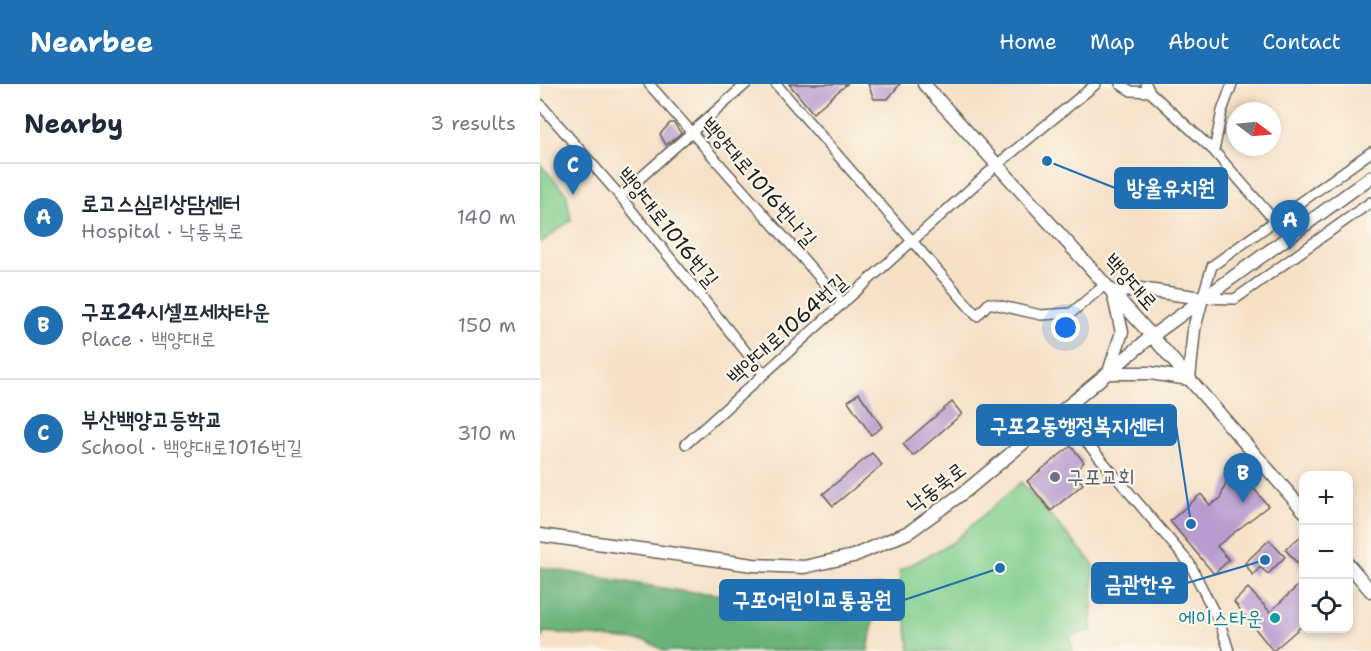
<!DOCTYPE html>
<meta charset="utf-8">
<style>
:root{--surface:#fff;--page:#f2f2f3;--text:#1f2937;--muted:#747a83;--line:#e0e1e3;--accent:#1f6fb2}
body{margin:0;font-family:"Shantell Sans","Poor Story",sans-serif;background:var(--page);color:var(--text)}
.controls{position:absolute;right:18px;bottom:18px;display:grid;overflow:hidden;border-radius:12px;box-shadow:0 3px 9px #0003}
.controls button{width:54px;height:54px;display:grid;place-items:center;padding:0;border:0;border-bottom:2px solid var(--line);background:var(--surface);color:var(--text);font:30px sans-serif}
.compass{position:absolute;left:687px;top:18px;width:54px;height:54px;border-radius:50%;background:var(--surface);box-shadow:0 3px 9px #0003;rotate:106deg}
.you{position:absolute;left:526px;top:244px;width:21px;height:21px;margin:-15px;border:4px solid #fff;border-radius:50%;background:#1a73e8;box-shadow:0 0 0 9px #1a73e833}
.badge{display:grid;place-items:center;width:39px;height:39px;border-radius:50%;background:var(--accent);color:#fff;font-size:20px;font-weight:700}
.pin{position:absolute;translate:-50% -50px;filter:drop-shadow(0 2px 3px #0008)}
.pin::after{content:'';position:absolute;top:32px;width:21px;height:18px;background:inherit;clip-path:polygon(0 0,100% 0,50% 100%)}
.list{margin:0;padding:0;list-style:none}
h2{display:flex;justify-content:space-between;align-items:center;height:78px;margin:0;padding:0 24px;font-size:26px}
h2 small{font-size:20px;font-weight:400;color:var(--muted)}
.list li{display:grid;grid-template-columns:39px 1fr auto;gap:18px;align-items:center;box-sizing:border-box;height:108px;padding:0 24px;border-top:2px solid var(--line)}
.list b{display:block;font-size:22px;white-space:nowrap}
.list p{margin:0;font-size:20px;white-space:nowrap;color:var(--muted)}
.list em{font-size:20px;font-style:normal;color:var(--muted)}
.icon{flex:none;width:33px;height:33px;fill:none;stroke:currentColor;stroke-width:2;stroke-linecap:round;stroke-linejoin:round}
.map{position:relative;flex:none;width:831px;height:567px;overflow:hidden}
header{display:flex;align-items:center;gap:36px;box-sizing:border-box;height:84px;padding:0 30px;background:var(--accent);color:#fff}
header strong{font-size:28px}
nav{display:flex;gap:33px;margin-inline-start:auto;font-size:21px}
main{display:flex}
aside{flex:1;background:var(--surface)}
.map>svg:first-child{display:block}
.green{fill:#80ce8c;stroke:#4e7554;stroke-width:1.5}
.forest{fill:#68b178;stroke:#42664a;stroke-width:1.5}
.building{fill:#b89ccf}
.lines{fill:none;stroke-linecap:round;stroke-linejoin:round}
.street-casing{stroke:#686158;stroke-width:12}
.secondary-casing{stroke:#686158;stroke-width:15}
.street{stroke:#fff;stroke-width:9}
.secondary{stroke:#fff;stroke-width:12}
.worship-dot{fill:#6b7280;stroke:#fbf7ec;stroke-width:2}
.culture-dot{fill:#0f9aa8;stroke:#fbf7ec;stroke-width:2}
.labels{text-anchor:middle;stroke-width:4.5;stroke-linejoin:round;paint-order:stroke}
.street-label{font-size:21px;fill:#1c1c1c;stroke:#fbf7ec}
.worship-label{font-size:21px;fill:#5b616d;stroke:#fbf7ec;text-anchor:start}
.culture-label{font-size:21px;fill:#0d838f;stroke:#fbf7ec;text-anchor:end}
.leader{fill:none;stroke:#1f6fb2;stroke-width:2}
.callout-dot{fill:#1f6fb2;stroke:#fbf7ec;stroke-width:2}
.callout{fill:#1f6fb2;stroke:#1f6fb2;stroke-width:2}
.callout-label{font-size:22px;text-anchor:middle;font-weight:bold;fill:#fff}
</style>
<header>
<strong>Nearbee</strong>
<nav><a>Home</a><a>Map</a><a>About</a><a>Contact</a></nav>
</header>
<main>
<aside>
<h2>Nearby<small>3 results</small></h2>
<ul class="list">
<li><span class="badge">A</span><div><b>로고스심리상담센터</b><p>Hospital · 낙동북로</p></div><em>140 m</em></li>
<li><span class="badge">B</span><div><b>구포24시셀프세차타운</b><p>Place · 백양대로</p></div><em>150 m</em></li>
<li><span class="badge">C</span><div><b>부산백양고등학교</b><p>School · 백양대로1016번길</p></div><em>310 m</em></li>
</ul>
</aside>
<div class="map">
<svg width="831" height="567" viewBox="0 0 831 567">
<rect width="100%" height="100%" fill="#fbf7ec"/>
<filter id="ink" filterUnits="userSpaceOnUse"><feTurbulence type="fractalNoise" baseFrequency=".0167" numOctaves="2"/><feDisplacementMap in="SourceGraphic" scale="12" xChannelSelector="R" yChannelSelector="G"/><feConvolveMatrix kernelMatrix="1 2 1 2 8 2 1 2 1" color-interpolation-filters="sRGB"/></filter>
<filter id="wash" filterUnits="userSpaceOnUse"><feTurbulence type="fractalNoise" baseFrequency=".008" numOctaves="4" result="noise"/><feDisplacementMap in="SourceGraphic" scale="24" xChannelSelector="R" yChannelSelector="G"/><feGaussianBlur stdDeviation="1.35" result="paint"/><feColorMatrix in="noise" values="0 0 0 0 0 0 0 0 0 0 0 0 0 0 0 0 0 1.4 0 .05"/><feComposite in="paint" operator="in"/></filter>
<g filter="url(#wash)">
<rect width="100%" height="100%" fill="#f6e1c7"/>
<!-- green -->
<path class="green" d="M0 80 26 109 31 136 0 159Z
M481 398 554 481 551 547 529 552 533 567H370L359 487 412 459Z"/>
<!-- forest -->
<path class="forest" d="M0 483 140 507 265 517 340 501 328 567H124L107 557 4 548 0 557Z"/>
<g id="blocks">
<!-- building -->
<path class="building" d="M249 0H307L273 29Z
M328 0H360L348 15H334Z
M130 39H134L141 49 126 61 120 50Z
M319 309 342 343 331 351 308 317Z
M412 318 422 330 373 372 363 360Z
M531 362 544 378 535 388 543 400 511 427 487 397Z
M332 369 342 381 293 422 283 410Z
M699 386 728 422 677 462 689 476 674 490 630 437 661 410 670 421 680 415 687 396Z
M764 450V487L745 465Z
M729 456 745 473 728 490 720 483 713 492 705 479Z
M764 496V540L733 567 694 518 708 504 730 528Z"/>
</g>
</g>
<g filter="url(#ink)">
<use href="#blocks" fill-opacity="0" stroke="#686158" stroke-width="1.5"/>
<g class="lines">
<defs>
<path id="street" d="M109 0 303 220
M236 0 437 232 449 219 501 231 531 229 566 200
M580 0 591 7 610 8
M606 0 610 8 674 67 735 137
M0 20 80 112 224 290
M674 67 682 27 692 0
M831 68 672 182 662 214 695 215 831 118
M80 112 206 0
M520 327 650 480 681 542 689 567
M146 360 458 80 556 0"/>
<path id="secondary" d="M384 0 612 252 764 427
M573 208 600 205 662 214
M569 288 582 248 573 209
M568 289H610L649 295
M649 295 654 245 662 214
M0 451 213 481 264 483 313 472 369 448 427 406 612 252 831 93
M808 480 831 507"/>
</defs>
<!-- street casing -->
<use href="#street" class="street-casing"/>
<!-- secondary casing -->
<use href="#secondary" class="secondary-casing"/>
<!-- street -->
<use href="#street" class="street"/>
<!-- secondary -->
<use href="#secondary" class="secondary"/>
</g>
</g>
<!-- markers -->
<circle class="worship-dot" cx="515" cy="393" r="6"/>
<circle class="culture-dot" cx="735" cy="534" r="6"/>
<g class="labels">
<!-- street labels -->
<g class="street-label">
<text transform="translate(219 98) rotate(49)" y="7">백양대로1016번나길</text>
<text transform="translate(128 143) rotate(51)" y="7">백양대로1016번길</text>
<text transform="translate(591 198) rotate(48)" y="7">백양대로</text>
<text transform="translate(247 245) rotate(-42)" y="7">백양대로1064번길</text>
<text transform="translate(396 403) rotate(-37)" y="7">낙동북로</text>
</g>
<!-- worship labels -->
<g class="worship-label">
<text x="527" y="400">구포교회</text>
</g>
<!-- culture labels -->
<g class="culture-label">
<text x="723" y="541">에이스타운</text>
</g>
</g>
<!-- callouts -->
<path class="leader" d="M507 77L575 104M651 440L636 341M725 476L647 499M460 484L364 516"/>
<g class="callout-dot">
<circle cx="507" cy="77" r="6"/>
<circle cx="651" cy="440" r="6"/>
<circle cx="725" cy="476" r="6"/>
<circle cx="460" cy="484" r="6"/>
</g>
<g class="callout">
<rect x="575" y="84" width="112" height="40" rx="6"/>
<rect x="437" y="321" width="199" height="40" rx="6"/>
<rect x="552" y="479" width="95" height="40" rx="6"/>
<rect x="180" y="496" width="184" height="40" rx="6"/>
</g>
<g class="callout-label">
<text x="631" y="111">방울유치원</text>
<text x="537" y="349">구포2동행정복지센터</text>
<text x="600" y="507">금관한우</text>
<text x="272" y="523">구포어린이교통공원</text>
</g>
</svg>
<div class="controls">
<button>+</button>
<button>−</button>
<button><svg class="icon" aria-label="locate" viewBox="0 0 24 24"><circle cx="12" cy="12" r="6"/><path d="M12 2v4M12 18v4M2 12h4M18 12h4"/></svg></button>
</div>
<svg class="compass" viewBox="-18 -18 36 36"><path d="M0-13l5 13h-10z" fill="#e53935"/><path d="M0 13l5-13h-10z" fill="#747a83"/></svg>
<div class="you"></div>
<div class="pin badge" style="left:750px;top:166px">A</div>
<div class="pin badge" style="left:703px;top:419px">B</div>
<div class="pin badge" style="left:33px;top:111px">C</div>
</div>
</main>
